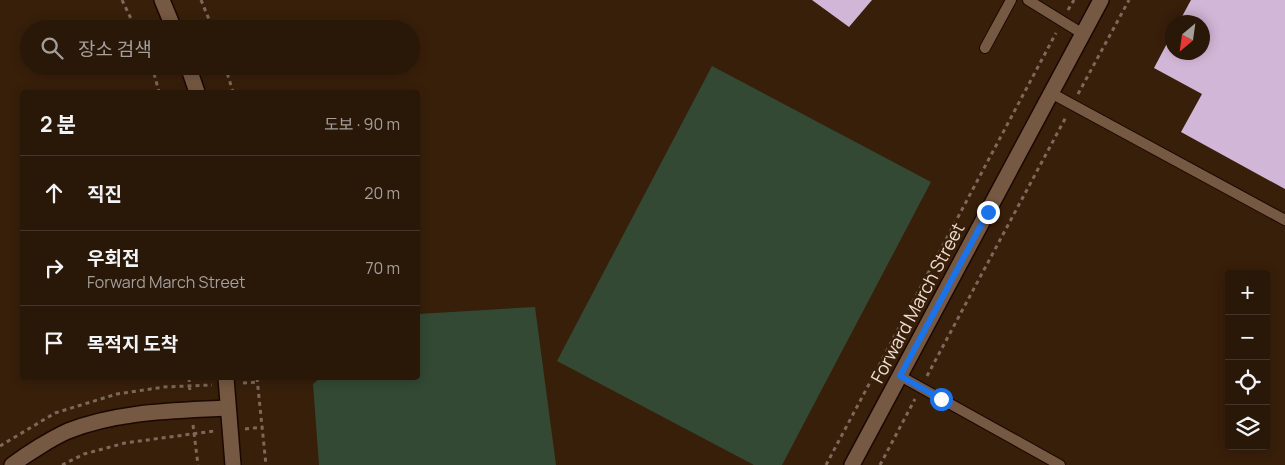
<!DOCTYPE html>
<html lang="ko">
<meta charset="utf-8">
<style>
:root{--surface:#291708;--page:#352416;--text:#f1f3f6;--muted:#a59f9c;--line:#453629}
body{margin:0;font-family:Manrope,"Noto Sans KR",sans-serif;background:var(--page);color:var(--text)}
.controls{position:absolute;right:15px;bottom:15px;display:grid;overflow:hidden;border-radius:5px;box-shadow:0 2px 12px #0003}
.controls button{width:45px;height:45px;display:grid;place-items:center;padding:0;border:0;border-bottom:1px solid var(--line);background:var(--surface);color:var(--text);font:25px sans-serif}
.compass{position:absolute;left:1165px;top:15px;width:45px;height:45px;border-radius:50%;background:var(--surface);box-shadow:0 2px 12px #0003;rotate:209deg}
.stop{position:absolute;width:15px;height:15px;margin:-11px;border:4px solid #1a73e8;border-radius:50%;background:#fff}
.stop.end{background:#1a73e8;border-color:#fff;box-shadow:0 1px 5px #0008}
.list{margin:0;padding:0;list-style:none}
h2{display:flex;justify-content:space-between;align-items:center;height:65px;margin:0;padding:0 20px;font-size:21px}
h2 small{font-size:16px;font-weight:400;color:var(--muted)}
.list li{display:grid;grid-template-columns:32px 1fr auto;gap:15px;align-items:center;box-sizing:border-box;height:75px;padding:0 20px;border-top:1px solid var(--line)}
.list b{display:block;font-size:19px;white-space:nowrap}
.list p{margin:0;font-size:16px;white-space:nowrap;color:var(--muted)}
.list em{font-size:16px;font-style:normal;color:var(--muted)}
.icon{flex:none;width:28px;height:28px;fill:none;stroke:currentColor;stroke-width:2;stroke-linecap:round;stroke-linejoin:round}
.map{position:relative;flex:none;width:1285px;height:465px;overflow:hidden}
.search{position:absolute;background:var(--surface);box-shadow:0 2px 12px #0003;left:20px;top:20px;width:400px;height:55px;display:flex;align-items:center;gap:12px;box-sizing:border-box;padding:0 18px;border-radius:28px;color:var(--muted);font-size:19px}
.panel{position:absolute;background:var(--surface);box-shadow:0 2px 12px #0003;left:20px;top:90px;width:400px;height:290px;border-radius:5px}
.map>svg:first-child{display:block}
.green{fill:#334934}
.building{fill:#d2b6d7}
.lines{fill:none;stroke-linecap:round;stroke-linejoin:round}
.service-casing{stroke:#1d0800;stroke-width:12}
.tertiary-casing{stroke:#1d0800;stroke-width:18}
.secondary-casing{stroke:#1d0800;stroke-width:18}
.path{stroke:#7e6958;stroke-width:3;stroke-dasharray:4 4;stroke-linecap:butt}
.service{stroke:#755943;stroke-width:10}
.tertiary{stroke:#755943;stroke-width:15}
.secondary{stroke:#755943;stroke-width:15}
.route{stroke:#1a73e8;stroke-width:6}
.labels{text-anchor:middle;stroke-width:5;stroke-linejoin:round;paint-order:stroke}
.street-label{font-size:18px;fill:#eeddd1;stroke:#371f0a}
</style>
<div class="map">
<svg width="1285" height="465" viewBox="0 0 1285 465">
<rect width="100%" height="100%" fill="#371f0a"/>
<!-- green -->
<path class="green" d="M712 66 931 182 782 465H754L557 361Z
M535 307 556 465H319L313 384 320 378H418V314Z"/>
<!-- building -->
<path class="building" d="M812 0H872L849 27Z
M1191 0H1285V189L1181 132 1202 94 1154 68 1172 34V52H1202V22H1179Z"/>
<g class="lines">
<defs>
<path id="service" d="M1028 0 1083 34
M985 48 1011 0
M1051 93 1285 220
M900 376 1060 465"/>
<path id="tertiary" d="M12 465C27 454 52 438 68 431 119 411 174 411 227 408
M852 465 1101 0"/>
<path id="secondary" d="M162 0 174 29
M188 66 197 92
M226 378 233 465"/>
</defs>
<!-- service casing -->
<use href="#service" class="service-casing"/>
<!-- tertiary casing -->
<use href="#tertiary" class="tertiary-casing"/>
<!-- secondary casing -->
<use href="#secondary" class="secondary-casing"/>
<!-- path -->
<path class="path" d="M122 0 136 29
M201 0 213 29
M1068 10 1074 0
M152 66 159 92
M225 66 233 92
M1078 94 1129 0
M927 376 1066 117
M189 378 190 394
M257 378 266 465
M243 383 257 382
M193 425 198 465
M245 429 263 427
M0 446 55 413 117 394 164 387 212 385
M62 465 84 454 125 443 214 431
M826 465 1056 33
M880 465 915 399"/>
<!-- service -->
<use href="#service" class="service"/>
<!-- tertiary -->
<use href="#tertiary" class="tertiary"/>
<!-- secondary -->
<use href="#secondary" class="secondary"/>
</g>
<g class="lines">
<!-- route -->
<path class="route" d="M941 399 900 376 988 212"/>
</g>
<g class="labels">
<!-- street labels -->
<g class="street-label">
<text transform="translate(918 303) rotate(-62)" y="6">Forward March Street</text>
</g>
</g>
</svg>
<div class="controls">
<button>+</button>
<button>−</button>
<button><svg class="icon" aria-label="locate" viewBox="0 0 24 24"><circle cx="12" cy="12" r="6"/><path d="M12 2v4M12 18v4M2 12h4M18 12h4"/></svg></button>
<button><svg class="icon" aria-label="layers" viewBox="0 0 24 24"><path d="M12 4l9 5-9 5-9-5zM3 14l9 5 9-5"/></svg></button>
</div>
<svg class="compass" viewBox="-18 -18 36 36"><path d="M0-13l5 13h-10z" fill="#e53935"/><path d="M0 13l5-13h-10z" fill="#a59f9c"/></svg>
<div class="stop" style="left:941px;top:399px"></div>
<div class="stop end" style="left:988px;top:212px"></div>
<div class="search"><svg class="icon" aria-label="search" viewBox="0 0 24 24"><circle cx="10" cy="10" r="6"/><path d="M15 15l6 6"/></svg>장소 검색</div>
<section class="panel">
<h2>2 분<small>도보 · 90 m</small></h2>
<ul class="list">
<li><svg class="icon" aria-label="ahead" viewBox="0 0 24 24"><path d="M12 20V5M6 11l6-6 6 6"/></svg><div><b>직진</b></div><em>20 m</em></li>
<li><svg class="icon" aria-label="right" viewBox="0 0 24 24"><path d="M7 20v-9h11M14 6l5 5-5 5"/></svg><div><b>우회전</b><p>Forward March Street</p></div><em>70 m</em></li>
<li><svg class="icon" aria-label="arrive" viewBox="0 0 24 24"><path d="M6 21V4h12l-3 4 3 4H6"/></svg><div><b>목적지 도착</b></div></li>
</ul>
</section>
</div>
